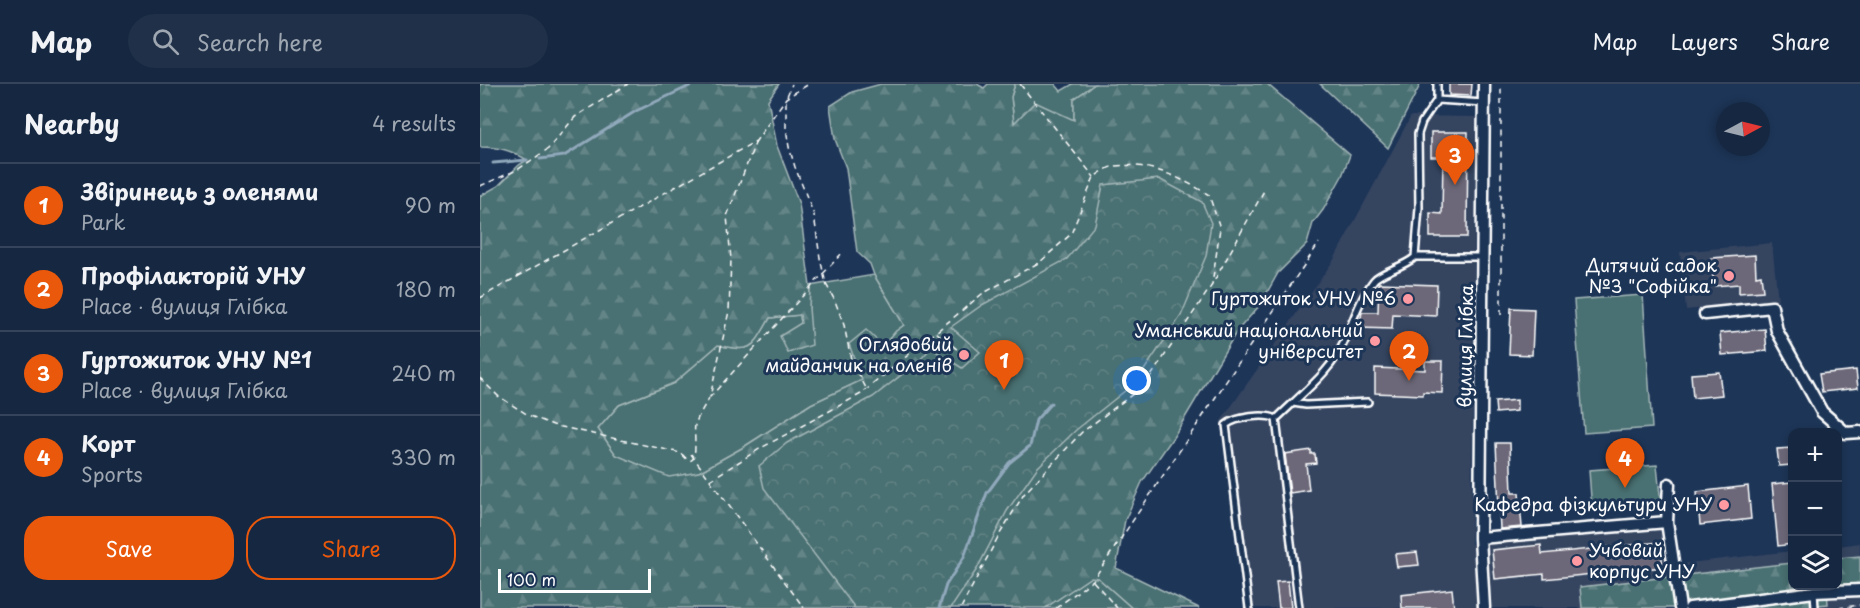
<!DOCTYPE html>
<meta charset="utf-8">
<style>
:root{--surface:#162841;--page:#1f3048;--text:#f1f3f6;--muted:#9ea6b1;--line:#35445a;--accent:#ea580c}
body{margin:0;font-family:"Playpen Sans",sans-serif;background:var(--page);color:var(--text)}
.controls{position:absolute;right:18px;bottom:18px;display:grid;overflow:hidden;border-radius:12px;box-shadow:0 3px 9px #0003}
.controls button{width:54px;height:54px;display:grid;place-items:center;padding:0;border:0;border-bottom:2px solid var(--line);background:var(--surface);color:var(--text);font:30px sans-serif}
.compass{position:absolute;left:1236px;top:18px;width:54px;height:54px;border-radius:50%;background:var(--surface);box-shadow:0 3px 9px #0003;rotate:83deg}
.scale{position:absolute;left:18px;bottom:15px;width:153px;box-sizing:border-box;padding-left:6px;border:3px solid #fff;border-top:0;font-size:16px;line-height:21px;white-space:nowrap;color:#fff;-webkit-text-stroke:4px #1d3557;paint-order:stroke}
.you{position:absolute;left:657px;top:297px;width:21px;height:21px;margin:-15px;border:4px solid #fff;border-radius:50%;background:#1a73e8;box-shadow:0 0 0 9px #1a73e833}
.badge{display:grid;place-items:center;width:39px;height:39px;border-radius:50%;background:var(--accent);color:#fff;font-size:20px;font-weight:700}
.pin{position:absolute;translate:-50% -50px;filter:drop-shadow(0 2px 3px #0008)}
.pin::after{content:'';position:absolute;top:32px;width:21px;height:18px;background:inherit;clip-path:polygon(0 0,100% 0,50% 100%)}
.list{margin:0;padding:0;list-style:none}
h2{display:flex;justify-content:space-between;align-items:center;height:78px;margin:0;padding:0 24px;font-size:26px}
h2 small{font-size:20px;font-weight:400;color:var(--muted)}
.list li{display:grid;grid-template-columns:39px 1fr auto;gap:18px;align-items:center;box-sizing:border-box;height:84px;padding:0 24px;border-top:2px solid var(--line)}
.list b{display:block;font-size:22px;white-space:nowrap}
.list p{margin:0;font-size:20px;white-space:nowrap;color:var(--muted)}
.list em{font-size:20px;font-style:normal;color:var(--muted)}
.actions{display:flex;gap:12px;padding:18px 24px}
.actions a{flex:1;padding:14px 0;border:2px solid var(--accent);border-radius:24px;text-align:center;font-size:21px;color:var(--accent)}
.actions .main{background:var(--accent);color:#fff}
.icon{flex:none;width:33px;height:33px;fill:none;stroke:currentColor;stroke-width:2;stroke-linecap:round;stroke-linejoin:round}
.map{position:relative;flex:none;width:1380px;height:524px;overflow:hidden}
header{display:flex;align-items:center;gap:36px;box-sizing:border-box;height:84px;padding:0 30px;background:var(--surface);border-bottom:2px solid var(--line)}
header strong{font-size:28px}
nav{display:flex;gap:33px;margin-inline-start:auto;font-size:21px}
.search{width:420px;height:54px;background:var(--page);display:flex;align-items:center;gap:15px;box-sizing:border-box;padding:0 21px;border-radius:33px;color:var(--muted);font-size:22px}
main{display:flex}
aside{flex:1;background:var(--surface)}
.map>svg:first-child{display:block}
.built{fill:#354461}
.grass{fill:#496f72;stroke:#a4b7b8;stroke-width:1.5}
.forest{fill:url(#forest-firs);stroke:#a4b7b8;stroke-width:1.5}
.park{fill:url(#park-crowns);stroke:#a4b7b8;stroke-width:1.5}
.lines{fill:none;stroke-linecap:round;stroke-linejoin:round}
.stream{stroke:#91a9bc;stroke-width:3}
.building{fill:#6c6779;stroke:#fff;stroke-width:1.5}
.lane-casing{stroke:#fff;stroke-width:10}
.street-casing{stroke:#fff;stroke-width:15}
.path{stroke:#fff;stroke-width:1.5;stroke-dasharray:6 4.5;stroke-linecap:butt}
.lane{stroke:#1d3557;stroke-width:5}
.street{stroke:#1d3557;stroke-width:10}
.poi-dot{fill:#ff9aa2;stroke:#1d3557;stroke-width:2}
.labels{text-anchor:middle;stroke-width:6;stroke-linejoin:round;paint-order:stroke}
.poi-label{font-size:18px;fill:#fff;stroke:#1d3557;text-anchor:end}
.street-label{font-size:18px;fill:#fff;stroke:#1d3557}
</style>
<header>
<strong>Map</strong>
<div class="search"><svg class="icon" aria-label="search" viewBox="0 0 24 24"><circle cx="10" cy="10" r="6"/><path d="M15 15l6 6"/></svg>Search here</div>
<nav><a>Map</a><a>Layers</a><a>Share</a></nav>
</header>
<main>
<aside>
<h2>Nearby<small>4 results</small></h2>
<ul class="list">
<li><span class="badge">1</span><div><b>Звіринець з оленями</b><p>Park</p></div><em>90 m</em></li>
<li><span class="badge">2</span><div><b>Профілакторій УНУ</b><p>Place · вулиця Глібка</p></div><em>180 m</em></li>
<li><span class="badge">3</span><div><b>Гуртожиток УНУ №1</b><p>Place · вулиця Глібка</p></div><em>240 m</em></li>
<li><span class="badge">4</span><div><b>Корт</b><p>Sports</p></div><em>330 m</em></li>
</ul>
<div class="actions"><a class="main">Save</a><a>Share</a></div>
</aside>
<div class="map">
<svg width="1380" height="524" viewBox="0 0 1380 524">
<defs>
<pattern id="forest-firs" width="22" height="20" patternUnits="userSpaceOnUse" patternTransform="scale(1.5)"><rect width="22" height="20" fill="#496f72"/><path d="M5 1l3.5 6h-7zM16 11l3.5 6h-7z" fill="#648587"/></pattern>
<pattern id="park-crowns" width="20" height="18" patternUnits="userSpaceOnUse" patternTransform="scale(1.5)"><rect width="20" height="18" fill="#496f72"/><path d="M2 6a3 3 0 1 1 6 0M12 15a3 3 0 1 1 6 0" fill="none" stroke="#648587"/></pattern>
</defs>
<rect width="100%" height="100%" fill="#1d3557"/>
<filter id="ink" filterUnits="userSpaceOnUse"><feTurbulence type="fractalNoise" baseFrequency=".0167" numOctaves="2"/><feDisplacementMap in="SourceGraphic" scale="12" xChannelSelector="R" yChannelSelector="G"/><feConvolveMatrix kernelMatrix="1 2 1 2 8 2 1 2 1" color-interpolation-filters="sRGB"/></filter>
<g filter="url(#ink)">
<!-- built -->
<path class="built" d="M931 32 996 33 991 460 1195 444 1200 480 1312 467V502H1358V462L1380 459V524H766L741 337 853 177Z
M1292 159 1298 216 1206 226 1200 168Z"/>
<!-- grass -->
<path class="grass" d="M535 0H575L581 7 593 0H615L594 15V36L534 39 531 13Z
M394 191 424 241 416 247 403 262 383 296 331 320 262 364 219 388 189 394 136 371 118 345 139 321 194 299 238 261C273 270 273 263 290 234L320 231 321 239 308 269 329 224 330 202Z
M1163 211 1172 344 1104 349 1094 216Z
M1177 381 1181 422 1112 428 1109 386Z
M611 493 618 494 652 524H565Z"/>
<!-- forest -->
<path class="forest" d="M0 0H299L288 16 297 62 319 120 330 202 329 224 332 261 308 269 300 252 321 239 320 231 290 234C273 263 273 270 238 261L194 299 139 321 118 345 136 371 189 393 219 388 262 364 331 320 382 296 369 260 386 246 403 262 416 247 424 241 394 191 390 180 377 168 366 84 355 55 350 22 372 8 401 0H497L504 4 508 0H535L531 13 534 39 555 18 594 36V15L615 0H787L870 71 862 92 843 126 833 139 827 160 798 189 780 221 757 247 694 352 662 398 645 436 636 484 719 524H652L618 494 611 493 565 524H0V112L18 102 39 81 47 76C31 66 19 63 0 63Z
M840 0H940V1L908 64Z
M1380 472V500L1347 507 1348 520 1305 524H1102L1100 503 1312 479V502H1358V474Z"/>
<!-- park -->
<path class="park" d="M679 95 722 118 731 139 726 172 701 232 656 298 596 346 557 384 527 427 497 485 471 524H375L284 404 279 382 307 359 393 313 438 278 451 264 482 284 500 268 471 243 502 221 587 175 615 141 623 101Z"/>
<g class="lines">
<!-- stream -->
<path class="stream" d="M60 75 84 72 156 27 214 0
M13 79 47 76
M459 524 466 501 484 473 507 409 529 379 550 362 556 336 571 319"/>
</g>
<!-- building -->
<path class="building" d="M969 0H992L991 12 969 11Z
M951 48H988L987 153H950V129L962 130 963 73H951Z
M1275 171 1276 192 1281 191 1283 207 1259 209V200L1234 202 1231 174Z
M899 199 957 201 956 232 913 230 912 245 879 244 882 228H898Z
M1031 224 1054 225 1052 271 1029 270Z
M1285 245 1287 267 1242 271 1240 249Z
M945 277H963L962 309 943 308V311L895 309V284L945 286Z
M1376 286 1378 304 1342 308 1339 290Z
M1239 288 1242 311 1213 314 1211 290Z
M1037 316V327L1016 329 1015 318Z
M1016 359H1030L1032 409H1039L1042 443 1020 445Z
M1312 364V381L1299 382 1297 365Z
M831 366V370H835L836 379 826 380 829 406 810 409 805 370Z
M1312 398V460L1298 462 1292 400Z
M1268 402 1271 435 1220 441 1217 408Z
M1180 458 1183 483 1064 495V490L1015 495 1012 466 1061 461 1062 470Z
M937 468 939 481 917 483 915 470Z
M808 497 811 524H799L796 498Z
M972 505 974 524H922L921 511Z"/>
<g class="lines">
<defs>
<path id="lane" d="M957 0V16L1004 19
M935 173H1003
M813 319C831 302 854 282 864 258 873 237 880 214 894 196 900 188 924 183 935 173L939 124 938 50 942 38 957 16
M1334 508 1335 524
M769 524 746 341C755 333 786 329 796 335
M819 524 796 335 813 319 826 321 888 318"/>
<path id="street" d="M1225 230 1292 223 1297 247 1342 328 1366 349 1380 348
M1187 438 1189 400
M1000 454 1187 438 1200 524
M1004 524 1000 454 1004 0
M1210 524 1334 508 1380 506"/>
</defs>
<!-- lane casing -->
<use href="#lane" class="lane-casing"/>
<!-- street casing -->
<use href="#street" class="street-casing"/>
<!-- path -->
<path class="path" d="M540 0 614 93
M307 12 312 0
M306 17V44L309 63 315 83 334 131 340 174 346 200 355 217 364 241 371 275 386 304
M276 57 247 132 251 175 249 227 230 313 363 168
M0 102 37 86 68 65 95 33 148 0
M0 214 276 57 306 14 329 0
M1021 231V0
M456 248 484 271
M0 294 18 312 48 331 73 341 201 369C221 394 213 348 215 341 218 332 224 323 229 314
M211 370 324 524
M230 396 281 364 381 310 502 210 560 178 591 150 614 93C620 89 628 83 635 82 670 78 701 94 729 111L740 144 732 201
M613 497 637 524
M481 524 518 453 544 410 602 348 665 301 732 201 785 105
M576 524 613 496 839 159
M1358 524 1380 521"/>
<!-- lane -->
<use href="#lane" class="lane"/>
<!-- street -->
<use href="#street" class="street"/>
</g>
</g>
<!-- markers -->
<g class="poi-dot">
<circle cx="1249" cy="192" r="6"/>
<circle cx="928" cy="215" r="6"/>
<circle cx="895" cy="257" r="6"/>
<circle cx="484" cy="271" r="6"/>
<circle cx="1244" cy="421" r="6"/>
<circle cx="1097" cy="477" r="6"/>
</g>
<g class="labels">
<!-- poi labels -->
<g class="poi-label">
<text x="1237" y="188">Дитячий садок<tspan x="1237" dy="21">№3 "Софійка"</tspan></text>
<text x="916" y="221">Гуртожиток УНУ №6</text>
<text x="883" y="253">Уманський національний<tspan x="883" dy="21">університет</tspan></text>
<text x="472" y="267">Оглядовий<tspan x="472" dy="21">майданчик на оленів</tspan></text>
<text x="1232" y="427">Кафедра фізкультури УНУ</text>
<text x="1109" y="473" text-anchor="start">Учбовий<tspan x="1109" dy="21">корпус УНУ</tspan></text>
</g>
<!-- street labels -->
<g class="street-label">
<text transform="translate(986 262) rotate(-89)" y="6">вулиця Глібка</text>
</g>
</g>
</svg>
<div class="controls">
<button>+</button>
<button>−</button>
<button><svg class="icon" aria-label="layers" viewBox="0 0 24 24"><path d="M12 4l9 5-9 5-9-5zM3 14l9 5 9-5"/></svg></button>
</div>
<svg class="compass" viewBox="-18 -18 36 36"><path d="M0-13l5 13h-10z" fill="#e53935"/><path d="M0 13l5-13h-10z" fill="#9ea6b1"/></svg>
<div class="scale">100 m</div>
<div class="you"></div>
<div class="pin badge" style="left:524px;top:306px">1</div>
<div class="pin badge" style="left:929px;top:297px">2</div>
<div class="pin badge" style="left:975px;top:101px">3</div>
<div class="pin badge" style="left:1145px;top:404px">4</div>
</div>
</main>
